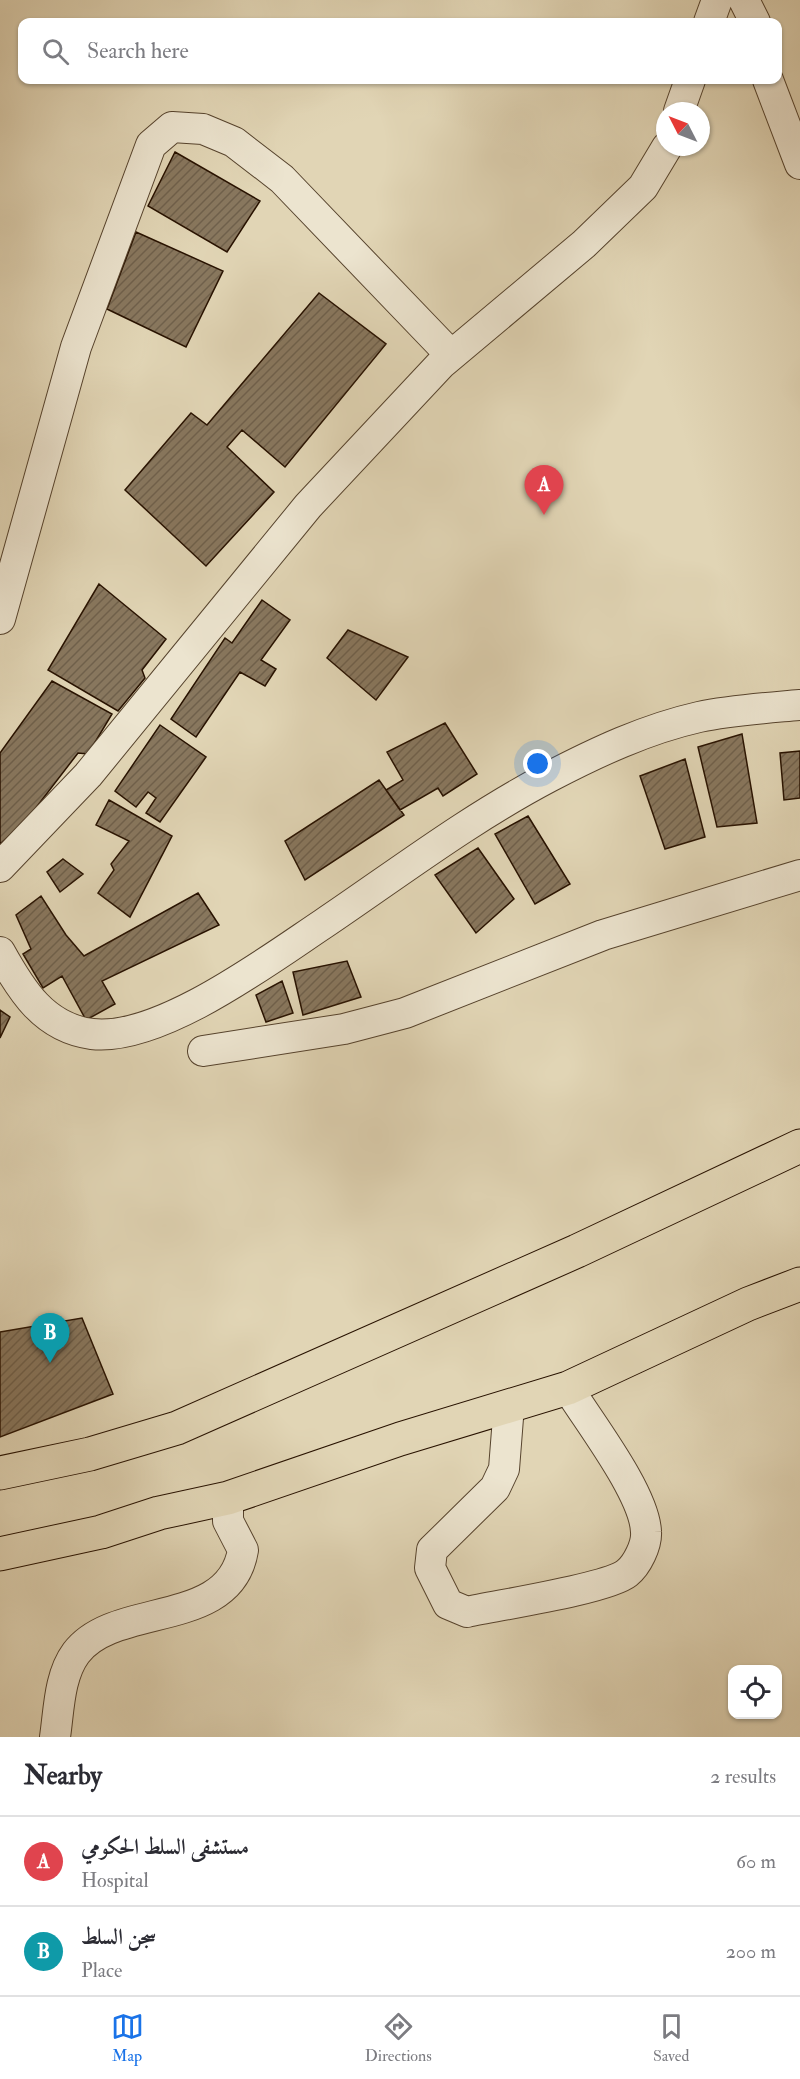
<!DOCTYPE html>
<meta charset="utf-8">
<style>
:root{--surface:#fff;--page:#f2f2f3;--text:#2b2b33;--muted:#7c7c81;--line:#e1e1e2;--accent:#1a73e8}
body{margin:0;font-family:"IM FELL Double Pica",Amiri,serif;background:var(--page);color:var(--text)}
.controls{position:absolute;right:18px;bottom:18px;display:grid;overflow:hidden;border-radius:12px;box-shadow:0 2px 4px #0004}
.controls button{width:54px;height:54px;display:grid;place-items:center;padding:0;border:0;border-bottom:2px solid var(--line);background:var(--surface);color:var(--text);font:30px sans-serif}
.compass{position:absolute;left:656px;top:102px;width:54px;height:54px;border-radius:50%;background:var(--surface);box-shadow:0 2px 4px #0004;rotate:312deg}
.you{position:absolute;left:538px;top:764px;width:21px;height:21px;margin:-15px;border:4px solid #fff;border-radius:50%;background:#1a73e8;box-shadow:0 0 0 9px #1a73e833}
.badge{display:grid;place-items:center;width:39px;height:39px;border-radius:50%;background:var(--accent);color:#fff;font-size:20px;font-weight:700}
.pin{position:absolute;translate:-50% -50px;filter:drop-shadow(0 2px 3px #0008)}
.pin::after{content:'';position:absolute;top:32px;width:21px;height:18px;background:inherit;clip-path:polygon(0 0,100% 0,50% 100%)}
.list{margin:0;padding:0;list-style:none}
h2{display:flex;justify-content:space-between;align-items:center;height:78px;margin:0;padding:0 24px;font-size:26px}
h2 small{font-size:20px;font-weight:400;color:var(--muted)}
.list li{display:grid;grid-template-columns:39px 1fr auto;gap:18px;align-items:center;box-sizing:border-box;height:90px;padding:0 24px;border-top:2px solid var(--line)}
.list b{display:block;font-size:22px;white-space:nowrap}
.list p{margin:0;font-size:20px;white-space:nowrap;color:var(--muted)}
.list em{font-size:20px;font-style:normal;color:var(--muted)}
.icon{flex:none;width:33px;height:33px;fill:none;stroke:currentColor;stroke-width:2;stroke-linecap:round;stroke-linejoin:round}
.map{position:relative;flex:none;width:800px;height:1737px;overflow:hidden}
.search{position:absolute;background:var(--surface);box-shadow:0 2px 4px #0004;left:18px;right:18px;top:18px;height:66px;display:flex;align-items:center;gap:15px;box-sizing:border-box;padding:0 21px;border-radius:12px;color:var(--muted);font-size:22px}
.sheet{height:258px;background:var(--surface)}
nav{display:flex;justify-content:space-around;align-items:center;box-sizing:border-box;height:84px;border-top:2px solid var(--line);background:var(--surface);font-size:16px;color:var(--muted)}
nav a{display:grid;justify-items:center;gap:3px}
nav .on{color:var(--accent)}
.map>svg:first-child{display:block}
.building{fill:url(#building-hatch);stroke:#281200;stroke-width:1.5}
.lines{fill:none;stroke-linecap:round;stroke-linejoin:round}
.minor-casing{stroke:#56432d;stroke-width:32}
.major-casing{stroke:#281200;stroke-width:35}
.minor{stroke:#ece4cf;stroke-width:30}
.major{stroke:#e1d5b5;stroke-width:33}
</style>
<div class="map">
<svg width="800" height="1737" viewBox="0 0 800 1737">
<defs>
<pattern id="building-hatch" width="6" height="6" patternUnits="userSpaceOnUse" patternTransform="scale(1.5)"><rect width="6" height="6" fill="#88775e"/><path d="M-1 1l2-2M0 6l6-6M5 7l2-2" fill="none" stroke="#6f604b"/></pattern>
</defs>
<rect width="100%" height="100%" fill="#e1d5b5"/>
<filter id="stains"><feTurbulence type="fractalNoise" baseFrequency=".00333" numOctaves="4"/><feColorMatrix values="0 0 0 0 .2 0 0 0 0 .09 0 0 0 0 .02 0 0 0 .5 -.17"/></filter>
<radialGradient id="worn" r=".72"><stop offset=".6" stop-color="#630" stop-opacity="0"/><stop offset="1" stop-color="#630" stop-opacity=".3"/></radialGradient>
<!-- building -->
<path class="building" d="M175 152 260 201 227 252 148 206Z
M136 232 223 271 186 347 107 309Z
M319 293 386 344 285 467 242 430 227 447 274 492 206 566 125 490 191 413 207 425Z
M99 584 166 639 142 670 145 678 118 711 48 670Z
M262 600 290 620 261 660 276 669 265 686 240 672 196 737 171 719 225 638 232 643Z
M348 630 408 657 376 700 327 658Z
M52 681 112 714 88 754 78 753 25 822 0 844V753Z
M445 723 477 774 443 796 438 788 400 810 386 790 403 780 387 752Z
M160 725 206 757 160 822 146 813 156 798 148 792 136 807 115 791Z
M742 734 757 823 717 827 698 747Z
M800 751V798L784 800 780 753Z
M685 759 705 837 665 849 640 776Z
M379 780 404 815 305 880 285 841Z
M109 800 172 836 130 917 98 893 114 870 111 864 129 841 96 825Z
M528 816 570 884 535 904 495 834Z
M478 848 514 899 476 933 435 875Z
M63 859 83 874 60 892 47 872Z
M198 893 219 925 102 981 115 1004 86 1020 62 976 43 988 23 954 31 949 16 915 41 896 66 935 84 956Z
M347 961 361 997 303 1015 293 972Z
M282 981 293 1013 266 1022 256 995Z
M0 1010 10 1017 0 1038Z
M82 1318 113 1394 0 1437V1332Z"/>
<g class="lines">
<defs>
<path id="minor" d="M744 0 755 22
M709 22 717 0
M768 80 800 164
M679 111 690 80
M0 619 76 347 151 145 172 127 203 129 234 142 282 179 451 355
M0 867 88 775 308 506 441 364 584 244 643 187 667 147
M0 952C21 990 44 1028 92 1034 159 1042 269 960 323 924 397 874 469 819 549 777 597 752 646 729 699 717 732 710 766 708 800 705
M203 1051 344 1029 405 1013 603 935 800 875
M509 1405 504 1469 495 1488 432 1550 430 1568 448 1604 467 1612C498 1605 607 1589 627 1573 637 1565 647 1545 646 1532 645 1494 589 1422 568 1388
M55 1737C59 1710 59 1676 76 1653 115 1601 230 1630 243 1550L228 1521V1498"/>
<path id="major" d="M0 1473 90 1454 177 1428 577 1251 800 1146
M0 1554 101 1532 159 1513 228 1498 400 1439 568 1388 748 1304 800 1284"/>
</defs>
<!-- minor casing -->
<use href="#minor" class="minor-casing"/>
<!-- major casing -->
<use href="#major" class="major-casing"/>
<!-- minor -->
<use href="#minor" class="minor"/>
<!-- major -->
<use href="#major" class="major"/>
</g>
<rect width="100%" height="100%" filter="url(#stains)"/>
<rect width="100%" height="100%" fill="url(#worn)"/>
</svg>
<div class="controls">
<button><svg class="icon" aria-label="locate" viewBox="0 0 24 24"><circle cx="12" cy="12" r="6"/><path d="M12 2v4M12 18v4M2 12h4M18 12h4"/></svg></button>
</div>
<svg class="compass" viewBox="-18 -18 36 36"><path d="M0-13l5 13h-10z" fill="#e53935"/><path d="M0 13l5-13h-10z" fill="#7c7c81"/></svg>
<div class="you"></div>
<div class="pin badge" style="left:544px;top:515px;background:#e0444e">A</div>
<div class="pin badge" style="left:50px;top:1363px;background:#0f9aa8">B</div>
<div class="search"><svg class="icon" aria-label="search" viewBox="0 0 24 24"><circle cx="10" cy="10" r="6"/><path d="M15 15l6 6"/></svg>Search here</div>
</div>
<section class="sheet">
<h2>Nearby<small>2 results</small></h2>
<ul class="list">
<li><span class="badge" style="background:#e0444e">A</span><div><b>مستشفى السلط الحكومي</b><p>Hospital</p></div><em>60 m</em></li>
<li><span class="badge" style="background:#0f9aa8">B</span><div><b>سجن السلط</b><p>Place</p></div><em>200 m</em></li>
</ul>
</section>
<nav>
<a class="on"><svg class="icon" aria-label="map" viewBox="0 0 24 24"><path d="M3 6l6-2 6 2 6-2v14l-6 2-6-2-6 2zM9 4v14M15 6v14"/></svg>Map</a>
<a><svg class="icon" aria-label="directions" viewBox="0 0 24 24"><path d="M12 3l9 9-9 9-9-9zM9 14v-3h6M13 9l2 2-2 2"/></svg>Directions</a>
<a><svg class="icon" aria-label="saved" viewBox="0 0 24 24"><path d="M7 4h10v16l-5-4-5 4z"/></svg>Saved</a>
</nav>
